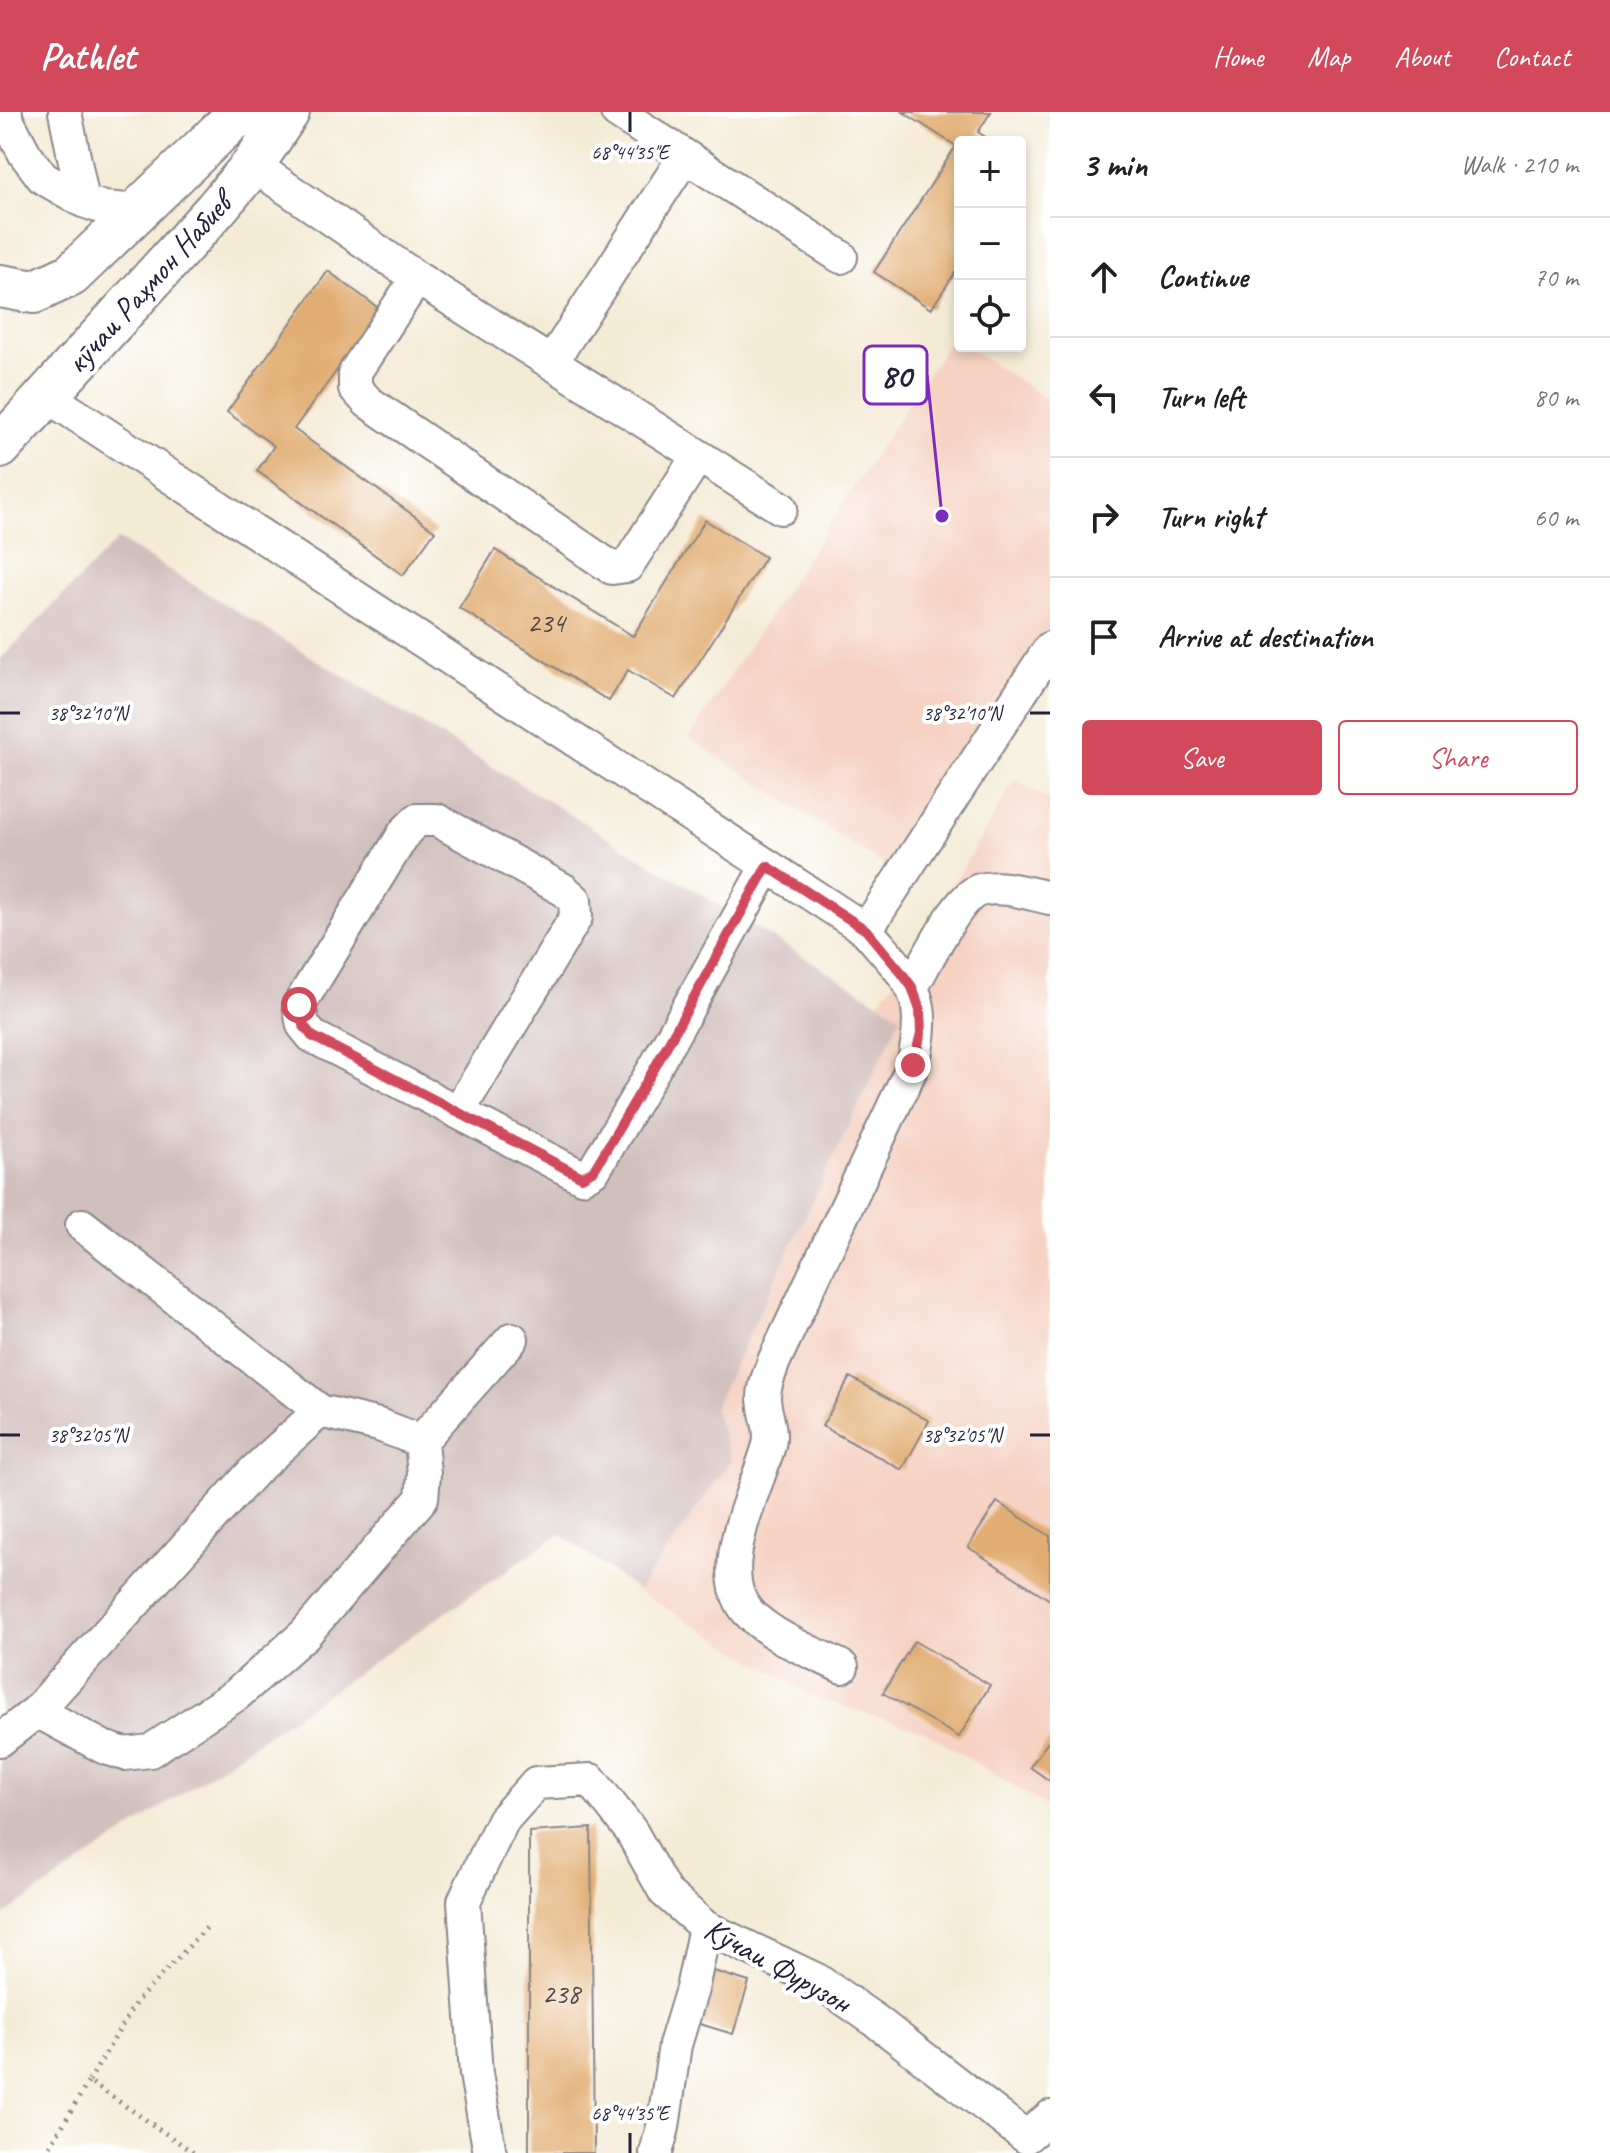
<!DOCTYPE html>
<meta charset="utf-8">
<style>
:root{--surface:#fff;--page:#f2f2f2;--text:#202124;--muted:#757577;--line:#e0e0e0;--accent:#d1495b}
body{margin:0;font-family:Caveat,sans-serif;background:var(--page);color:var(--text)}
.controls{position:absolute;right:24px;top:24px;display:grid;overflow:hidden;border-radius:8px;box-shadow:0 4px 12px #0003}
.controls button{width:72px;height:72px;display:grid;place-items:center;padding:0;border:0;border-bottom:2px solid var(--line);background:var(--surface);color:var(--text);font:40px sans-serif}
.stop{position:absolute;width:24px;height:24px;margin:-18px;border:6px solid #d1495b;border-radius:50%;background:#fff}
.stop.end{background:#d1495b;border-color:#fff;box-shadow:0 2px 8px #0008}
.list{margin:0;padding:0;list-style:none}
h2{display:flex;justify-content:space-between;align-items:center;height:104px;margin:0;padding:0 32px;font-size:34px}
h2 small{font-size:26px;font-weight:400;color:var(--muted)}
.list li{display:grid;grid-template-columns:52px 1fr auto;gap:24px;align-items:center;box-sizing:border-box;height:120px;padding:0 32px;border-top:2px solid var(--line)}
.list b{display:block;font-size:30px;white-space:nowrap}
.list em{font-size:26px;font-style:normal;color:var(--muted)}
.actions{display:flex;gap:16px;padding:24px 32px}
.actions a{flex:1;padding:18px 0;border:2px solid var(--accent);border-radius:8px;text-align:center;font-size:28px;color:var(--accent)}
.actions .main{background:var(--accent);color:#fff}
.icon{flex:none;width:44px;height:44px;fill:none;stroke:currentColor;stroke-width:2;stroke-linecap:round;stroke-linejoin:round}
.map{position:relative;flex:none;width:1050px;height:2041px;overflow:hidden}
header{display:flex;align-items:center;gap:48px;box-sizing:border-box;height:112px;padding:0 40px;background:var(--accent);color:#fff}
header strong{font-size:38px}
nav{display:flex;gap:44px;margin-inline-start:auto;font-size:28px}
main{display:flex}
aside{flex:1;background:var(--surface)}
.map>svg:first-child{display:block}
.built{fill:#f5d2c2}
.industrial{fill:#d1bfbd}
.building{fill:#e1ad72}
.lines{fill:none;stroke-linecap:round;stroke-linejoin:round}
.minor-casing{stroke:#8b8688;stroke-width:36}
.major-casing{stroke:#8b8688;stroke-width:46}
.path{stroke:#8b8688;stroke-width:5;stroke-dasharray:2 6;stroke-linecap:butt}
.minor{stroke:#fff;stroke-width:32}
.major{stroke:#fff;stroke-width:42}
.route{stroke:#d1495b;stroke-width:10}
.ticks{fill:none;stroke:#22223b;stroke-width:3}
.labels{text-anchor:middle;stroke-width:8;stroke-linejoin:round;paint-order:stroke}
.number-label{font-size:28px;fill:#524549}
.street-label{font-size:32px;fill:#22223b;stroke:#fff}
.ticks-label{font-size:20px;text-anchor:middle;fill:#22223b;stroke:#fff;stroke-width:8;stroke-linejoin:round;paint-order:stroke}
.leader{fill:none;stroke:#7b2cbf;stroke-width:3}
.callout-dot{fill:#7b2cbf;stroke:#fff;stroke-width:3}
.callout{fill:#fff;stroke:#7b2cbf;stroke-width:3}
.callout-label{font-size:34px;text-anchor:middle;font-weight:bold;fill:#22223b}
</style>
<header>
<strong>Pathlet</strong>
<nav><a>Home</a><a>Map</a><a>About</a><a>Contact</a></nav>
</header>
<main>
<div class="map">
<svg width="1050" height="2041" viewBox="0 0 1050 2041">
<rect width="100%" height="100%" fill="#fff"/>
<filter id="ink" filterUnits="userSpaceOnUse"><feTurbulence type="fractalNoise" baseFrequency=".0125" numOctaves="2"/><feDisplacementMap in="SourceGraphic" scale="16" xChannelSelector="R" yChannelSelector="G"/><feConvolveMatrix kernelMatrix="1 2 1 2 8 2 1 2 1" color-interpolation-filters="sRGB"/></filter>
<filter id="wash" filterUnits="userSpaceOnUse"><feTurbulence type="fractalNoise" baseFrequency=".006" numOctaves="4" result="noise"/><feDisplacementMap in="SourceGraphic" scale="32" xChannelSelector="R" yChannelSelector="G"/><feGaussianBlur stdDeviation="1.8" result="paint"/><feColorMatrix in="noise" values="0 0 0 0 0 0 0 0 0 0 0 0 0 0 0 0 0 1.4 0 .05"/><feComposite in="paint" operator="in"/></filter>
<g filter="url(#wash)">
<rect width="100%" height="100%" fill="#f4ebd5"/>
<!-- built -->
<path class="built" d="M952 225 960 230V234H966L1050 289V520L893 759 689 626Z
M1015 667 1050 689V1697L926 1620 816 1586 638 1479 731 1348 714 1295 900 905 878 890 901 860Z"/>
<!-- industrial -->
<path class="industrial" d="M118 427 901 904 714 1295 731 1348 638 1479 560 1422 0 1806V548Z"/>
<g id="blocks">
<!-- building -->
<path class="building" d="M903 0H991L978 20 993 30H960V153L931 197 874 160 956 34Z
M328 159 381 198 294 317 435 419 403 463 257 359 274 334 227 300Z
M705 408 765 445 676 587 628 558 609 589 459 496 495 438 633 524Z
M850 1265 929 1309 902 1358 822 1314Z
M997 1390 1050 1424V1488L968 1435Z
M914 1529 990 1573 959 1625 883 1581Z
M1050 1627V1669L1030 1655Z
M591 1716 594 2041H529V1720Z
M707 1857 749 1870 733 1922 690 1909Z"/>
</g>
</g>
<g filter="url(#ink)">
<use href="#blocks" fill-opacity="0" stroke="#8b8688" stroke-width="2"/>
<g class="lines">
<defs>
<path id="minor" d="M6 0V6L25 42 43 66 83 89 104 96 140 99
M65 0 83 89
M617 0 841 145
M253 53 417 166 355 260V276L368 290 612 456 627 454 698 344
M417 166 781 396
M551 251 685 44
M47 284 866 818C911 871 930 880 913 953L774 1249C770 1261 764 1272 764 1285 764 1302 773 1316 769 1333 757 1378 709 1463 751 1503 776 1527 812 1540 842 1555
M866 818 1050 536
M912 875C925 853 957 784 980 778 1001 772 1030 782 1050 786
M458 1000 576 805 575 788 564 778 437 708H417L405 720 299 893 303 913 312 924 582 1065 594 1058 654 957 767 754
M82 1113 320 1299
M421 1329 512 1227
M0 1628 37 1599 254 1359 320 1299 379 1313 421 1329 424 1362 422 1386 305 1522 236 1583 150 1639 125 1642 103 1635 37 1599
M490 2041 476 1962 464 1789 503 1708 536 1671 591 1668 631 1719 665 1780 705 1815 817 1868 876 1909 1026 2025 1050 2005
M656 2041 663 2015 675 1933 692 1877 705 1815"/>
<path id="major" d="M0 174 34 180 71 163 231 9 245 0
M0 335 215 98 253 53 288 0"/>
</defs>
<!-- minor casing -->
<use href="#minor" class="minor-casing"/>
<!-- major casing -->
<use href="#major" class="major-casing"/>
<!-- path -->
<path class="path" d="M89 1969 136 1890 210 1812
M46 2041 89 1969 194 2041"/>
<!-- minor -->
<use href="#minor" class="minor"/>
<!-- major -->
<use href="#major" class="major"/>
</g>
</g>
<g class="lines" filter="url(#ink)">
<!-- route -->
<path class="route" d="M299 893 303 913 312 924 582 1065 594 1058 654 957 767 754 866 818 901 860 912 875 920 898 921 921 913 953"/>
</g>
<!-- ticks -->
<path class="ticks" d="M630 0V20M0 601H20M1030 601H1050M0 1323H20M1030 1323H1050M630 2021V2041"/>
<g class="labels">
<!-- number labels -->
<g class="number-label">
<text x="546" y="520">234</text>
<text x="561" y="1891">238</text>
</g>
<!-- street labels -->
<g class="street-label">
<text transform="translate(148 171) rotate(-48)" y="11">кӯчаи Раҳмон Набиев</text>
<text transform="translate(778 1853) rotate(29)" y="11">Кӯчаи Фурузон</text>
</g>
</g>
<g class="ticks-label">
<text x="630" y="47">68°44'35"E</text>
<text x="88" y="608">38°32'10"N</text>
<text x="962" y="608">38°32'10"N</text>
<text x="88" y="1330">38°32'05"N</text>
<text x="962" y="1330">38°32'05"N</text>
<text x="630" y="2008">68°44'35"E</text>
</g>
<!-- callouts -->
<path class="leader" d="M942 404L927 263"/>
<circle class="callout-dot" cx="942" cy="404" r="8"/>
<rect class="callout" x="864" y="234" width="63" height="58" rx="8"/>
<g class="callout-label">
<text x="896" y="275">80</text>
</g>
</svg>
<div class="controls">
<button>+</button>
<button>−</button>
<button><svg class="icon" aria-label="locate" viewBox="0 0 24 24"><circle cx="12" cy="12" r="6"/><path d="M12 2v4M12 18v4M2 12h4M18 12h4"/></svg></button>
</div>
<div class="stop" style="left:299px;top:893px"></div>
<div class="stop end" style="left:913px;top:953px"></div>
</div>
<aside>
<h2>3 min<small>Walk · 210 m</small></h2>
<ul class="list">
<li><svg class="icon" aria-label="ahead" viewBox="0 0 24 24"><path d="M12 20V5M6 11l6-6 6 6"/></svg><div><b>Continue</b></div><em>70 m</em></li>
<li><svg class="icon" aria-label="left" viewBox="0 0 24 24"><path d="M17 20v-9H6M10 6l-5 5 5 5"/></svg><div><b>Turn left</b></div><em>80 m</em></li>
<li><svg class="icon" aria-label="right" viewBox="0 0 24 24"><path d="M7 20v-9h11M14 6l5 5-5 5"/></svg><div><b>Turn right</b></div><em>60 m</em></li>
<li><svg class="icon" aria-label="arrive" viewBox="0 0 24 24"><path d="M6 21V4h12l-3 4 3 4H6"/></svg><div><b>Arrive at destination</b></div></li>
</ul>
<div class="actions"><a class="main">Save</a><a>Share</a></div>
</aside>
</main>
